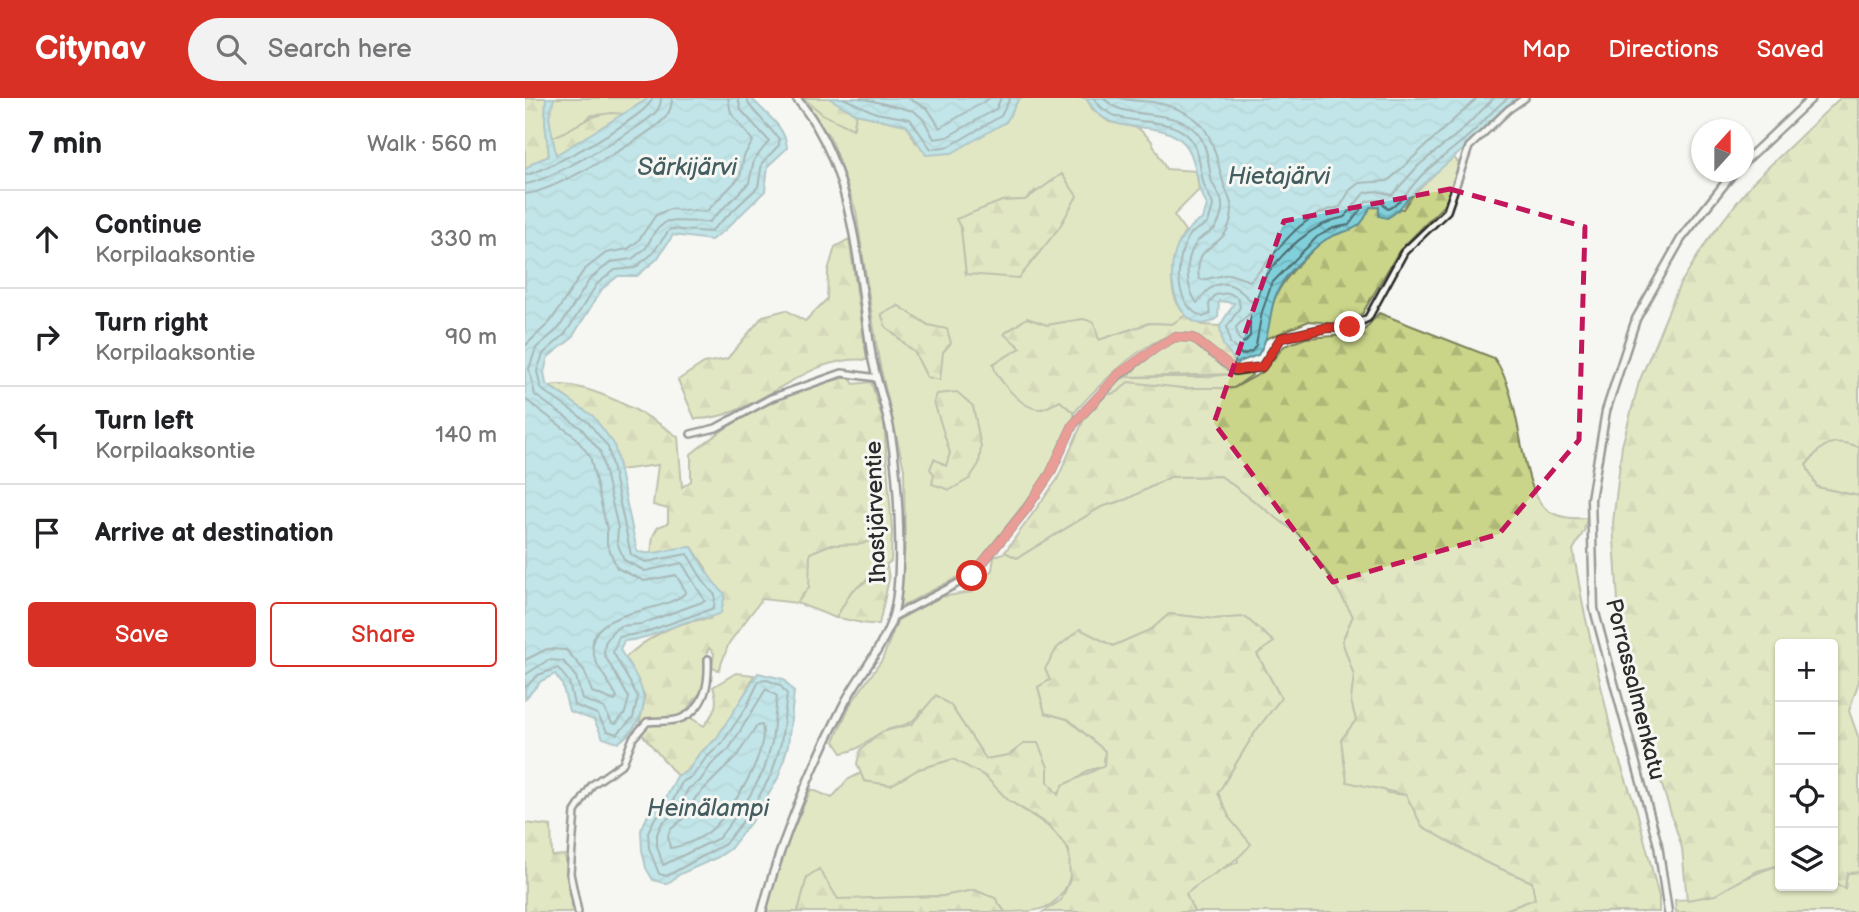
<!DOCTYPE html>
<meta charset="utf-8">
<style>
:root{--surface:#fff;--page:#f2f2f2;--text:#202124;--muted:#757577;--line:#e0e0e0;--accent:#d93025}
body{margin:0;font-family:"Balsamiq Sans",sans-serif;background:var(--page);color:var(--text)}
.controls{position:absolute;right:21px;bottom:21px;display:grid;overflow:hidden;border-radius:7px;box-shadow:0 2px 5px #0004}
.controls button{width:63px;height:63px;display:grid;place-items:center;padding:0;border:0;border-bottom:2px solid var(--line);background:var(--surface);color:var(--text);font:35px sans-serif}
.compass{position:absolute;left:1166px;top:21px;width:63px;height:63px;border-radius:50%;background:var(--surface);box-shadow:0 2px 5px #0004;rotate:21deg}
.stop{position:absolute;width:21px;height:21px;margin:-16px;border:5px solid #d93025;border-radius:50%;background:#fff}
.stop.end{background:#d93025;border-color:#fff;box-shadow:0 2px 7px #0008}
.list{margin:0;padding:0;list-style:none}
h2{display:flex;justify-content:space-between;align-items:center;height:91px;margin:0;padding:0 28px;font-size:30px}
h2 small{font-size:23px;font-weight:400;color:var(--muted)}
.list li{display:grid;grid-template-columns:46px 1fr auto;gap:21px;align-items:center;box-sizing:border-box;height:98px;padding:0 28px;border-top:2px solid var(--line)}
.list b{display:block;font-size:26px;white-space:nowrap}
.list p{margin:0;font-size:23px;white-space:nowrap;color:var(--muted)}
.list em{font-size:23px;font-style:normal;color:var(--muted)}
.actions{display:flex;gap:14px;padding:21px 28px}
.actions a{flex:1;padding:16px 0;border:2px solid var(--accent);border-radius:7px;text-align:center;font-size:24px;color:var(--accent)}
.actions .main{background:var(--accent);color:#fff}
.icon{flex:none;width:38px;height:38px;fill:none;stroke:currentColor;stroke-width:2;stroke-linecap:round;stroke-linejoin:round}
.map{position:relative;flex:none;width:1334px;height:814px;overflow:hidden}
header{display:flex;align-items:center;gap:42px;box-sizing:border-box;height:98px;padding:0 35px;background:var(--accent);color:#fff}
header strong{font-size:33px}
nav{display:flex;gap:38px;margin-inline-start:auto;font-size:24px}
.search{width:490px;height:63px;background:var(--page);display:flex;align-items:center;gap:18px;box-sizing:border-box;padding:0 24px;border-radius:38px;color:var(--muted);font-size:26px}
main{display:flex}
aside{flex:1;background:var(--surface)}
.map>svg:first-child{display:block}
.grass{fill:#cad589;stroke:#7a805a;stroke-width:2;fill-rule:evenodd}
.forest{fill:url(#forest-firs);stroke:#7a805a;stroke-width:2}
.water{fill:url(#water-waves);stroke:#5e8e95;stroke-width:2}
.lines{fill:none;stroke-linecap:round;stroke-linejoin:round}
.shore{stroke:#4d6d71;stroke-width:2}
.minor-casing{stroke:#2b2b2b;stroke-width:10}
.tertiary-casing{stroke:#2b2b2b;stroke-width:11}
.minor{stroke:#f6f6f2;stroke-width:5}
.tertiary{stroke:#f6f6f2;stroke-width:6}
.route{stroke:#d93025;stroke-width:9}
.marked{fill:none;stroke:#c2185b;stroke-width:5;stroke-dasharray:14 9;stroke-linejoin:round}
.labels{text-anchor:middle;stroke-width:6;stroke-linejoin:round;paint-order:stroke}
.street-label{font-size:23px;fill:#2b2b2b;stroke:#f6f6f2}
.water-label{font-size:24px;font-style:italic;fill:#445d60;stroke:#f6f6f2}
</style>
<header>
<strong>Citynav</strong>
<div class="search"><svg class="icon" aria-label="search" viewBox="0 0 24 24"><circle cx="10" cy="10" r="6"/><path d="M15 15l6 6"/></svg>Search here</div>
<nav><a>Map</a><a>Directions</a><a>Saved</a></nav>
</header>
<main>
<aside>
<h2>7 min<small>Walk · 560 m</small></h2>
<ul class="list">
<li><svg class="icon" aria-label="ahead" viewBox="0 0 24 24"><path d="M12 20V5M6 11l6-6 6 6"/></svg><div><b>Continue</b><p>Korpilaaksontie</p></div><em>330 m</em></li>
<li><svg class="icon" aria-label="right" viewBox="0 0 24 24"><path d="M7 20v-9h11M14 6l5 5-5 5"/></svg><div><b>Turn right</b><p>Korpilaaksontie</p></div><em>90 m</em></li>
<li><svg class="icon" aria-label="left" viewBox="0 0 24 24"><path d="M17 20v-9H6M10 6l-5 5 5 5"/></svg><div><b>Turn left</b><p>Korpilaaksontie</p></div><em>140 m</em></li>
<li><svg class="icon" aria-label="arrive" viewBox="0 0 24 24"><path d="M6 21V4h12l-3 4 3 4H6"/></svg><div><b>Arrive at destination</b></div></li>
</ul>
<div class="actions"><a class="main">Save</a><a>Share</a></div>
</aside>
<div class="map">
<svg width="1334" height="814" viewBox="0 0 1334 814">
<defs>
<pattern id="forest-firs" width="22" height="20" patternUnits="userSpaceOnUse" patternTransform="scale(1.75)"><rect width="22" height="20" fill="#cad589"/><path d="M5 1l3.5 6h-7zM16 11l3.5 6h-7z" fill="#aeb776"/></pattern>
<pattern id="water-waves" width="16" height="10" patternUnits="userSpaceOnUse" patternTransform="scale(1.75)"><rect width="16" height="10" fill="#80d0db"/><path d="M0 5q4-4 8 0t8 0" fill="none" stroke="#6fb3bc"/></pattern>
</defs>
<rect width="100%" height="100%" fill="#f6f6f2"/>
<filter id="ink" filterUnits="userSpaceOnUse"><feTurbulence type="fractalNoise" baseFrequency=".0143" numOctaves="2"/><feDisplacementMap in="SourceGraphic" scale="14" xChannelSelector="R" yChannelSelector="G"/><feConvolveMatrix kernelMatrix="1 2 1 2 8 2 1 2 1" color-interpolation-filters="sRGB"/></filter>
<g filter="url(#ink)">
<!-- grass -->
<path class="grass" d="M29 0H124L101 16 67 17 49 31 26 40 24 19Z
M494 0H561L568 12 584 24 613 30 626 42 641 71 671 73 674 92 649 117 660 133C647 158 638 194 661 217L647 226 624 225 574 242 558 221 522 227 502 220 480 235 496 250 468 266 517 311 535 303 549 315 550 321 516 384 447 472 375 509 380 446 379 371 354 263 331 113 305 39 285 14 286 6 299 17 329 30 331 16 381 27 391 45 457 36 481 24ZM511 92 441 176 436 130 477 103 500 102ZM374 208 403 227 402 279 390 255ZM419 331 444 381 409 376 415 364 421 369 425 355Z
M725 274 727 277 709 290H657L583 296 593 282 601 279H679Z
M1316 342 1334 349V398L1292 389 1281 367 1298 347Z
M696 378 773 436 804 477 828 518 817 543 829 577 826 603 831 622 816 642 862 695 882 697 897 728 960 764 1007 784 1010 801 975 814H669L660 796 681 778 713 764 705 721 693 695 730 634 756 600 732 556 748 544 720 519 689 521 644 516 627 531 588 548 555 532 525 582 513 589 520 615 542 621 580 652 579 668 562 673 533 697 523 684V669L500 645 484 657 461 661 426 608 396 613C383 632 376 625 357 634 340 643 338 651 317 655L309 643 325 607 357 562 373 522 415 499 447 494 467 472 469 459 480 454 492 460 576 409 602 401 645 379Z
M367 433 366 463 326 494 311 520 272 505 284 489V455L304 447 337 446Z
M429 661C439 666 452 672 462 680 470 687 476 696 485 703 513 723 561 742 542 787 529 814 509 814 480 814L470 800 449 792 418 798 313 802 282 779 273 814H241L260 750 286 691 307 700 322 682 336 675 339 683 366 687 394 671Z
M1255 767V788L1308 785 1320 790 1322 775 1334 774V814H1151L1150 802C1190 802 1218 777 1255 767Z"/>
<!-- forest -->
<path class="forest" d="M0 0H21L20 24 24 58 9 64 0 72Z
M278 0H304L331 16 328 31 299 17Z
M1315 0H1334V349C1306 339 1299 345 1281 367L1292 389 1334 398V583L1324 613 1334 641V774L1322 775 1320 790 1308 785V546H1255V767L1232 773 1190 797 1162 802 1157 750 1111 606 1094 519 1088 425 1097 348 1114 284 1154 188 1182 143 1228 84Z
M86 15 101 16 31 57 26 40C50 31 61 17 86 15Z
M927 58 934 65 921 105 874 153 837 216 815 226 784 223 741 241C745 200 754 185 784 156 791 149 799 140 810 137 829 130 836 131 845 109L878 111C891 89 911 78 927 58Z
M537 76 552 98 534 130 494 180 441 176 436 130 431 121 477 103 500 102Z
M324 141 342 262C278 255 232 322 170 321L153 282 179 265 202 261 238 218 261 212 280 223 302 201 303 173 310 149Z
M374 208 403 227 422 231 426 245 418 254 415 282 402 279 390 255 361 229 356 216Z
M854 215 969 260C998 299 993 385 1020 410 1031 420 1048 421 1062 420L1059 433 1048 452 1058 508 1090 650 1112 713 1134 799V814H975L1010 801 1007 784 960 764 897 728 881 697 822 684 816 642 831 622 826 603 829 577 817 543 828 518 804 477 773 436 696 378 645 379 602 401 576 409 492 460 480 454 532 382 559 321 581 297 593 294 603 284 657 290H709L738 274 759 248 781 240 836 236Z
M661 217 677 227 695 228 698 247 706 255 710 267H705C694 257 681 242 667 237 634 223 568 293 549 315L535 303C528 306 521 311 514 311 498 311 471 281 468 266L496 250 479 236 502 220 522 227 558 221 569 224 574 242 625 225 647 226Z
M656 240C678 242 694 261 708 276L601 279 629 254Z
M324 279 329 286 346 284 359 325 367 433 337 446 304 447 285 455 284 489 272 505 237 501 204 545 194 572 187 570 189 555 184 550 179 562 182 586 163 610 166 620 179 628C189 615 195 605 188 589L211 575 229 577 215 606 191 641 174 656 163 673 152 678 117 636 115 623 120 598 100 560C123 539 153 522 185 521L193 489 184 483 181 470 167 449 126 456 128 438 133 429 143 425V411L128 407 133 367 95 372C85 327 60 313 25 288 60 281 126 318 153 339L157 389 166 383V356C210 319 267 290 324 279Z
M432 294 448 308 456 349 454 366 444 381 425 392 407 386 409 376 405 371 409 361 421 368 425 355 409 304 412 296Z
M362 469 364 481 354 526C338 528 327 521 311 520L326 494Z
M644 516 689 521 720 519 749 544 732 556 756 600 730 634 693 695 705 721 726 746C708 769 683 777 661 796L669 814H518L536 802 545 782 544 752 523 726 483 702 460 678 428 661 394 671 366 687 339 683 332 666 335 652 357 634 387 626 411 597 426 608 461 661 484 657 500 645H513L523 669V684L533 697 538 687 579 668 580 653 543 621 520 615 513 589 525 582 520 571 532 550 555 531 588 548 627 531Z
M0 725 26 728 27 758 40 757 48 814H0Z
M294 771 313 801 418 798 449 792 470 800 480 814H273L282 779Z"/>
<!-- water -->
<path class="water" d="M21 0H29L24 19 31 57 124 0H226C241 16 261 29 262 50L243 68 240 93 200 132 186 142 148 137 132 161 112 178H93L77 191 46 241 23 259 19 274 21 286 68 318 89 346 112 453C128 460 148 448 167 449 177 467 185 482 200 496L196 515C187 520 180 519 169 522 143 528 127 541 99 543L95 552C119 588 134 613 93 645L78 640 69 622 44 613 37 586 30 576 16 583 0 601V72L9 64 24 58 20 24Z
M304 0H494L481 24 427 55 401 57 381 27 331 16Z
M561 0H996C975 13 963 31 944 47 924 63 907 78 888 95 877 105 877 112 862 120L854 118V109H845C834 138 821 129 800 142 788 150 777 162 767 172 737 205 752 228 733 257L714 264 711 269 705 267 711 264 698 247 695 228 709 205 694 203 693 219C654 252 620 151 678 121L682 107C671 89 672 60 660 46 631 15 586 46 561 0Z
M233 575 258 581 269 594 263 647 254 678 233 715 205 751 193 759 155 776 142 786 128 782 121 770 117 752 116 732 124 715 140 702 152 678 163 673 174 656 191 641Z"/>
<g class="lines">
<!-- shore -->
<path class="shore" d="M318 0 351 15 385 21 406 51 425 48 476 18 485 0
M335 0 389 13 399 22 409 41 422 39 471 11 476 0
M383 0 403 11 415 30 465 0
M569 0C590 38 649 9 669 46 675 58 675 71 678 83 679 92 687 99 688 108L683 125C678 129 669 132 665 137 649 160 648 208 678 219L685 216 684 206 690 197 704 195 713 200 715 209 702 229 705 245 717 257 727 253 731 247 737 214 747 185 792 139 808 130 824 127 842 103 854 102 863 111C878 105 888 84 901 73 913 63 926 52 939 42 955 29 966 12 983 0
M579 0C601 27 653 4 676 40 683 52 684 68 686 81 688 90 697 97 697 106 698 112 695 122 692 127 688 136 677 136 672 144 659 161 660 188 672 205 677 201 678 196 683 192 702 176 717 194 728 205 734 200 734 189 739 181 757 154 787 125 820 119L839 95 852 93 867 97 894 67 935 34 969 0
M595 0C608 4 620 2 633 5 682 16 686 37 697 80 703 102 713 107 702 132 692 152 669 147 674 180L677 182 704 176 725 183C752 156 772 116 815 109L825 92 834 85 863 83 952 0
M0 77C18 75 126 17 127 0
M0 86C20 85 114 31 130 15 135 10 136 6 136 0
M0 96C25 95 122 40 140 20 145 14 147 8 147 0
M725 215V238L719 245 713 240 711 229Z
M0 248 26 223 59 172 81 155 103 151 113 143 131 117 145 111 181 114 215 79 219 58 228 43 206 15 203 0
M0 301 49 338 65 358 82 431V446L92 470 119 483 151 477 161 494C140 518 51 509 70 561 75 575 86 586 92 599L90 603 67 594 59 572 41 552 22 551 0 562
M0 577 23 562 38 563 51 579 57 601 79 610 87 625 91 626 100 615 104 600 79 556 80 545 87 534 95 528 116 526 180 503 157 465 120 473 99 462 92 444 93 430 75 353 56 330 10 297 4 271 11 250 34 230 65 181 86 164 107 161 121 150 130 133 142 123 184 124 224 85 229 62 244 43 216 12 213 0
M242 582 255 587 262 596 256 645 247 675 227 711 200 746 142 778 134 776 124 750 123 734 130 720 146 707 157 684 168 678 180 661 197 645 221 610 234 583Z
M0 590 13 577 33 570 44 584 49 607 72 616 82 633 92 636 108 620 113 599 88 554 94 539 118 535 189 510 190 497C177 485 172 471 162 456L121 464 106 457 83 349 63 324 16 291 12 273 18 256 40 236 72 186 90 172 110 170 127 156 145 131 185 134 233 89 237 65 254 47V41L224 7 222 0
M241 591 252 598 247 644 239 672 220 706 194 740 138 767 132 748V736L137 725 153 712 163 691 175 683 186 667 204 651Z
M237 627C244 655 206 715 185 733 175 741 156 749 145 750L143 738 145 732 161 718 171 699 211 659 232 628Z"/>
<defs>
<path id="minor" d="M166 336 191 330 246 300 317 275 352 280
M368 519 447 478 502 410 525 376 548 327 561 312 594 277 632 249 650 239 668 240 710 273 737 269 756 240 801 230 825 229 843 220 879 154 922 113 944 49 984 11 1000 0
M53 814 45 775 50 714 67 687 98 665 108 640 122 624C133 622 146 625 157 620 181 609 184 585 183 561"/>
<path id="tertiary" d="M1218 65 1287 0
M237 814C256 742 284 675 318 608 333 578 356 554 367 521 380 481 373 379 366 337 362 311 352 286 347 260 333 176 330 66 271 0
M1143 814 1133 747 1069 511 1066 401 1081 313 1111 221 1156 141 1209 74"/>
</defs>
<!-- minor casing -->
<use href="#minor" class="minor-casing"/>
<!-- tertiary casing -->
<use href="#tertiary" class="tertiary-casing"/>
<!-- minor -->
<use href="#minor" class="minor"/>
<!-- tertiary -->
<use href="#tertiary" class="tertiary"/>
</g>
</g>
<g class="lines" filter="url(#ink)">
<!-- route -->
<path class="route" d="M447 478 502 410 525 376 548 327 561 312 594 276 632 249 650 239 668 240 710 272 737 269 756 240 801 230 825 229"/>
</g>
<!-- marked area -->
<path d="M0 0H1334V814H0ZM925 91 1060 129 1054 342 974 436 808 484 689 325 759 123Z" fill="#f6f6f2" fill-opacity=".55" fill-rule="evenodd"/>
<path class="marked" d="M925 91 1060 129 1054 342 974 436 808 484 689 325 759 123Z"/>
<g class="labels">
<!-- street labels -->
<g class="street-label">
<text transform="translate(350 414) rotate(-92)" y="8">Ihastjärventie</text>
<text transform="translate(1111 591) rotate(76)" y="8">Porrassalmenkatu</text>
</g>
<!-- water labels -->
<g class="water-label">
<text x="162" y="77">Särkijärvi</text>
<text x="754" y="86">Hietajärvi</text>
<text x="183" y="718">Heinälampi</text>
</g>
</g>
</svg>
<div class="controls">
<button>+</button>
<button>−</button>
<button><svg class="icon" aria-label="locate" viewBox="0 0 24 24"><circle cx="12" cy="12" r="6"/><path d="M12 2v4M12 18v4M2 12h4M18 12h4"/></svg></button>
<button><svg class="icon" aria-label="layers" viewBox="0 0 24 24"><path d="M12 4l9 5-9 5-9-5zM3 14l9 5 9-5"/></svg></button>
</div>
<svg class="compass" viewBox="-18 -18 36 36"><path d="M0-13l5 13h-10z" fill="#e53935"/><path d="M0 13l5-13h-10z" fill="#757577"/></svg>
<div class="stop" style="left:447px;top:478px"></div>
<div class="stop end" style="left:825px;top:229px"></div>
</div>
</main>
